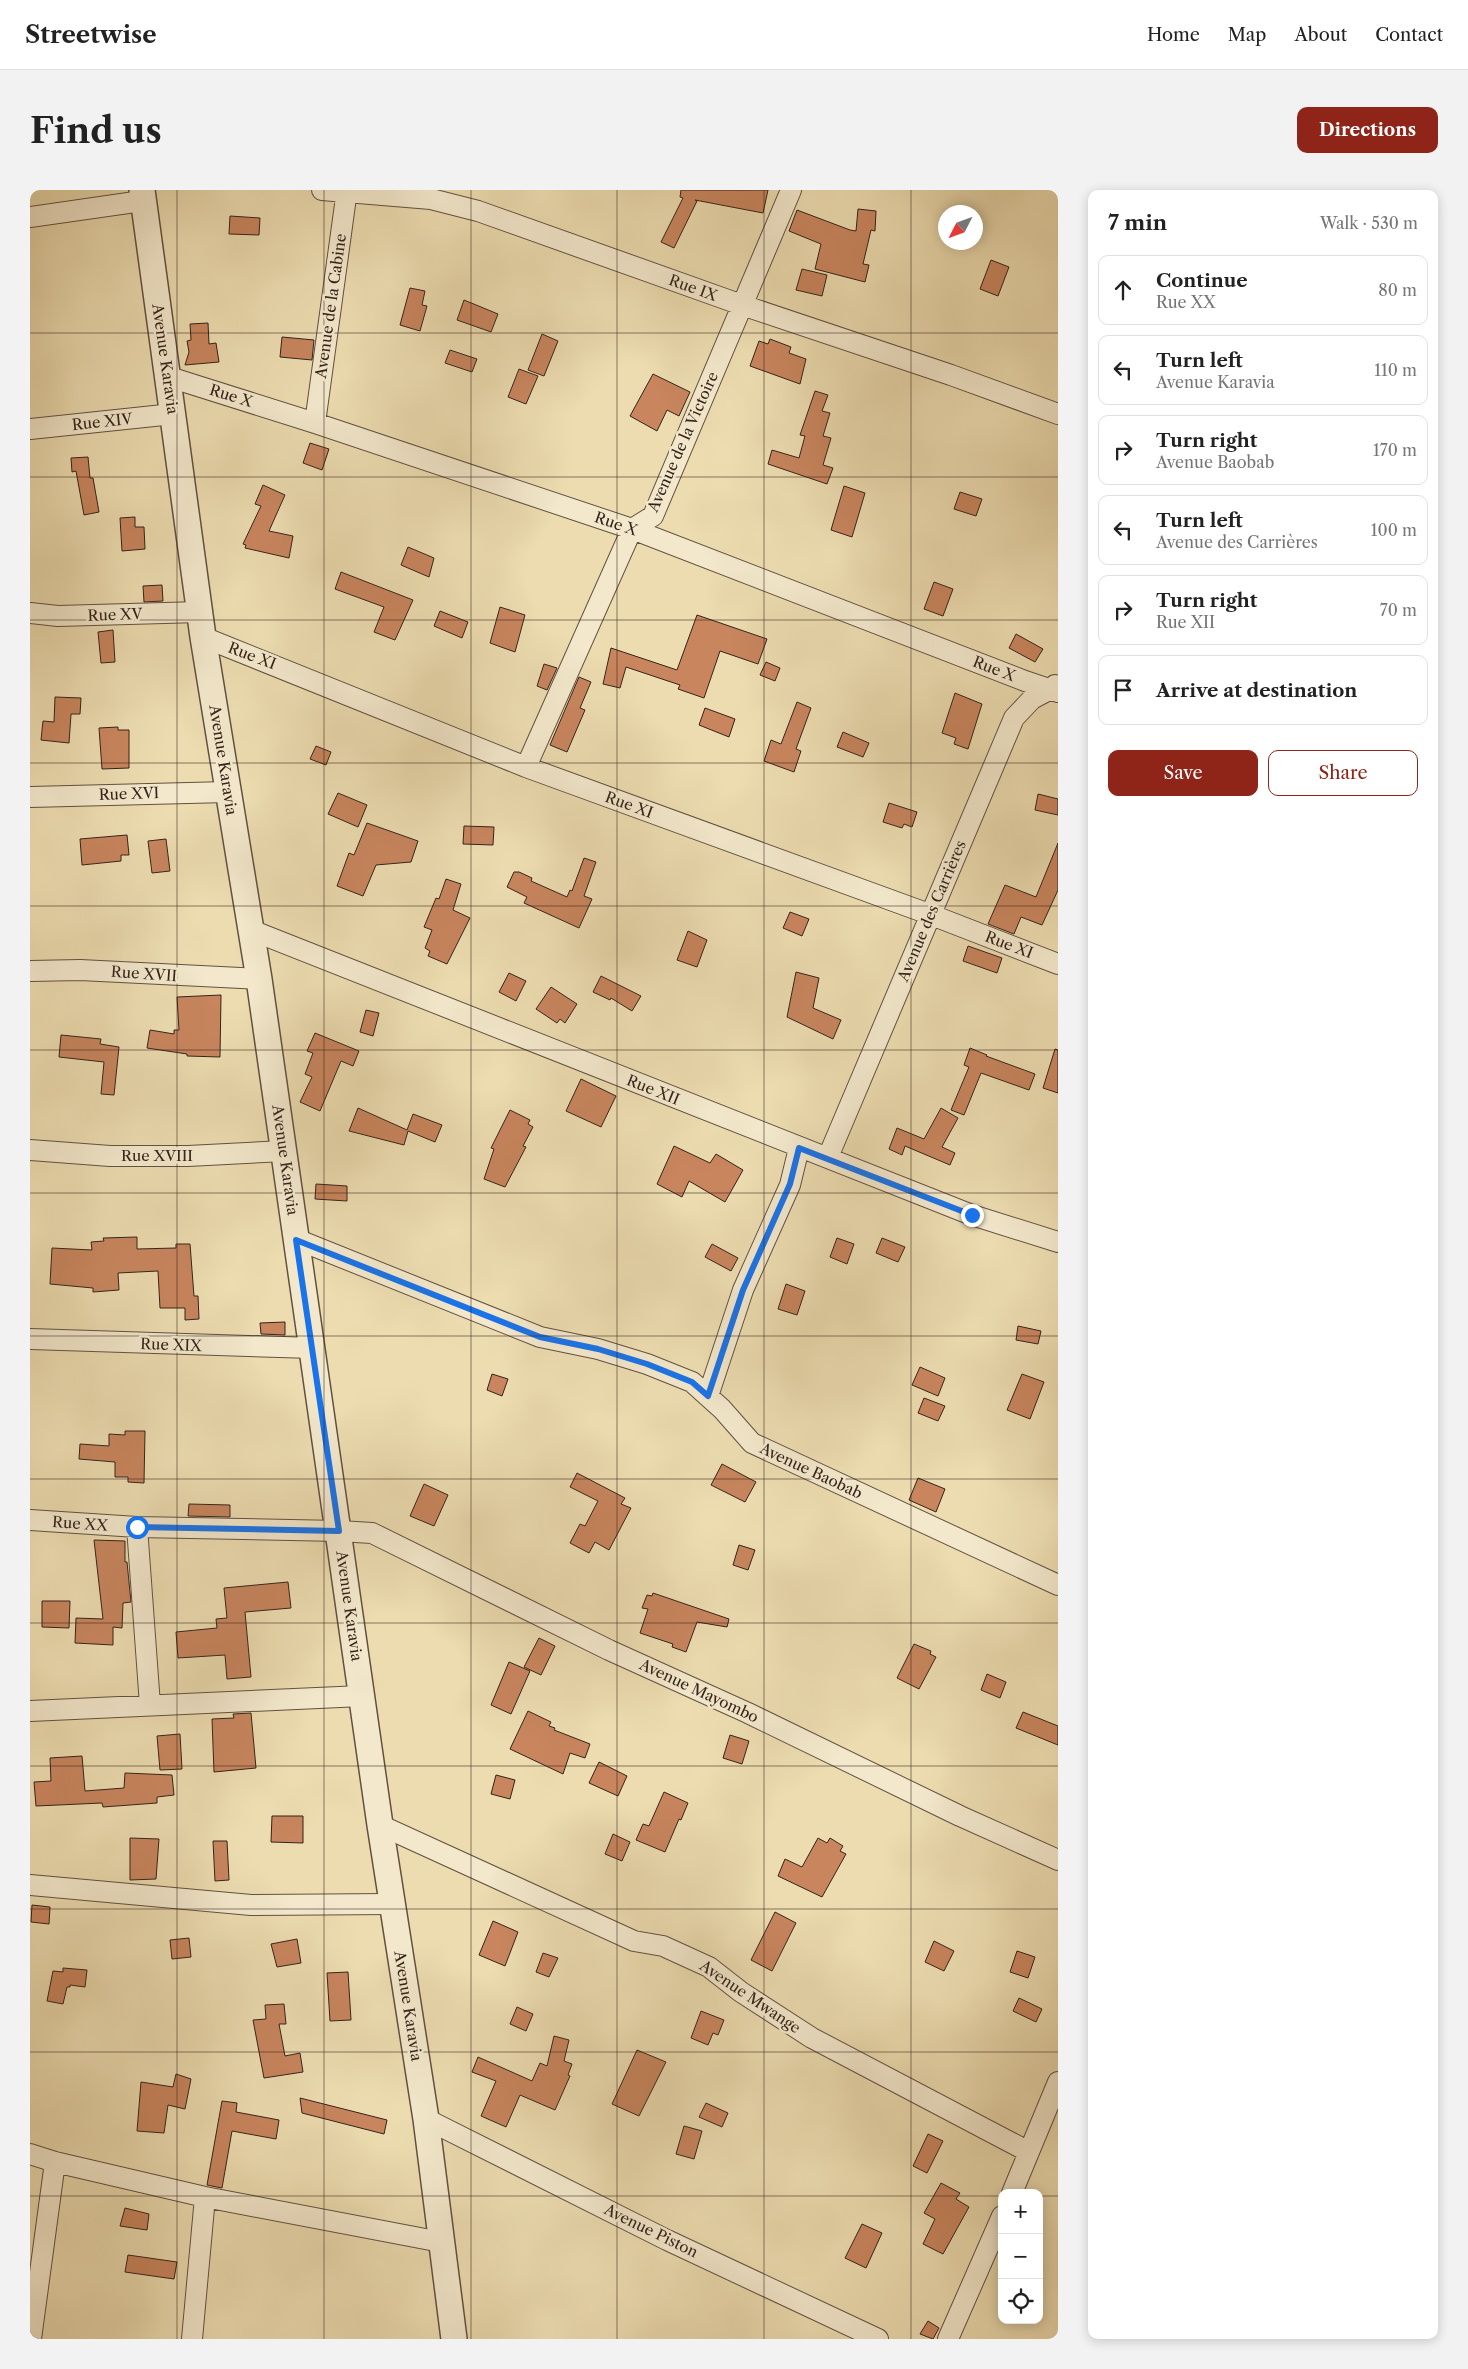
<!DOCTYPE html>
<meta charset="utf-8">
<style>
:root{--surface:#fff;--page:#f2f2f2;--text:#222;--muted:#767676;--line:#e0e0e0;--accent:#8f2418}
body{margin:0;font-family:"Libre Caslon Text",serif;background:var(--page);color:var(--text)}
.controls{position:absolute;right:15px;bottom:15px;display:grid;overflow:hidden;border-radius:10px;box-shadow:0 2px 12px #0003}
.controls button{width:45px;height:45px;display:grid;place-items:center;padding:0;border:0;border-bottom:1px solid var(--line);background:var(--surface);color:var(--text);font:25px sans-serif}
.compass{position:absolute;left:908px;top:15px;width:45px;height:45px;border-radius:50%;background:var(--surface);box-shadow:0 2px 12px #0003;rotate:228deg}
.stop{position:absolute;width:15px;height:15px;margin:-11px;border:4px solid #1a73e8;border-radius:50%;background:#fff}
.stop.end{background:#1a73e8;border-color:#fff;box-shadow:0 1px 5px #0008}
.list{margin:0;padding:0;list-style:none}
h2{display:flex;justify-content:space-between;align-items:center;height:65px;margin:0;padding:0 20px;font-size:21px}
h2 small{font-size:16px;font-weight:400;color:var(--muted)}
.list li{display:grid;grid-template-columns:32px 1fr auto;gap:15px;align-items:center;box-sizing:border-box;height:70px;margin:0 10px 10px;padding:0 10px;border:1px solid var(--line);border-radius:10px}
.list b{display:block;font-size:19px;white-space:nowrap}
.list p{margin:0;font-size:16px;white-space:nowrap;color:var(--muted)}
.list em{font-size:16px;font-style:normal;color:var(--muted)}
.actions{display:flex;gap:10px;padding:15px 20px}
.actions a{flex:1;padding:11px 0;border:1px solid var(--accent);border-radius:10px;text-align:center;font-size:18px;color:var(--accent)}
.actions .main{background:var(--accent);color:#fff}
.icon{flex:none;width:28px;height:28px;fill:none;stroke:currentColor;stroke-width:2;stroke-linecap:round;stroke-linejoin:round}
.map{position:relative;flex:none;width:1028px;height:2149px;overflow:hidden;border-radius:10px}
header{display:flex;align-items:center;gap:30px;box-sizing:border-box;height:70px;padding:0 25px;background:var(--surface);border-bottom:1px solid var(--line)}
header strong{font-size:24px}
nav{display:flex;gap:28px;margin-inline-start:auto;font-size:18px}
.intro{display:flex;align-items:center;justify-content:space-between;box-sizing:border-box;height:120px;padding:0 30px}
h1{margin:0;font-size:35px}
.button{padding:12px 22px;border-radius:10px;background:var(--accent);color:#fff;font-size:18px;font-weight:700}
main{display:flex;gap:30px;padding:0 30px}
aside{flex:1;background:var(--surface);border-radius:10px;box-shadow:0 2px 12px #0003}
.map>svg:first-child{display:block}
.building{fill:#c8855e;stroke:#34231c}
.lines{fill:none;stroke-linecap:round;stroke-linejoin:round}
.minor-casing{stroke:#625141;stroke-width:22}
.tertiary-casing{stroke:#625141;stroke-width:28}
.minor{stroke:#f3e8cc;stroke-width:20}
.tertiary{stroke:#f3e8cc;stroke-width:25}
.route{stroke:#1a73e8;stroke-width:6}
.grid{fill:none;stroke:#34231c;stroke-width:1;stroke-opacity:0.55}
.labels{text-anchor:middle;stroke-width:5;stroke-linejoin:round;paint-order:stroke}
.street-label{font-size:15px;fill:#34231c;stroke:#f3e8cc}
</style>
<header>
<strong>Streetwise</strong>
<nav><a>Home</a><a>Map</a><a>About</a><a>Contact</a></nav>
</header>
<div class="intro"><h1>Find us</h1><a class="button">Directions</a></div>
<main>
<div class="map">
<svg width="1028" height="2149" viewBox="0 0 1028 2149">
<rect width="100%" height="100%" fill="#ecdcb0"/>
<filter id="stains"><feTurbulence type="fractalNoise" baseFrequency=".004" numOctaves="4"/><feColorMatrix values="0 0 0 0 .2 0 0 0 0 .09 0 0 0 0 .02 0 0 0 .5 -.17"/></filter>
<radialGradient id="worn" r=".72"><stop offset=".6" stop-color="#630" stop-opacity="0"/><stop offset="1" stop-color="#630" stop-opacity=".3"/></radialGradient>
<!-- building -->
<path class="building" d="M651 0H738L733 23 665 10 667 11 644 58 631 52 653 8 650 7Z
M828 19 846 21 845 41 841 40 833 74 839 75 835 92 785 79 791 54 759 41 767 20 820 40 826 41Z
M200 26 230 28 229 45 199 44Z
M961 70 979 77 968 106 950 99Z
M772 79 797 85 792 106 766 100Z
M380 98 395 101 392 115 397 116 390 141 370 135Z
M434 110 468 124 461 142 427 130Z
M178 133 179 154 186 153 189 172 155 175 159 162 157 151 161 150 160 134Z
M512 144 528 151 514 186 498 180Z
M252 147 284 150 282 170 250 167Z
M740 149 761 157 759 163 776 169 770 194 720 176 729 151 738 154Z
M420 160 447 169 442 182 415 173Z
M489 179 508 186 496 214 478 207Z
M623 184 660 202 649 226 637 220 627 241 600 226Z
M785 201 798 205 792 221 800 223 793 246 801 248 793 275 803 278 797 294 738 274 742 260 769 268 775 246 770 245Z
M280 253 299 259 292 280 273 273Z
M58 267 60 288H63L69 322 54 325 46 281 42 282 41 268Z
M233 295 255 305 239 341 263 346 259 368 215 358 216 355 213 354 231 316 225 314Z
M814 296 835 303 822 347 801 340Z
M930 302 952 309 946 326 924 319Z
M105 327V337H114L115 359 92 361 90 328Z
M378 357 404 368 399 387 371 375Z
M311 382 383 410 365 450 344 442 354 417 305 399Z
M904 392 923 399 913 426 894 419Z
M132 395 133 411 114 412 113 396Z
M470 417 495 425 485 462 460 453Z
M410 421 438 432 432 448 404 436Z
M667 425 737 449 728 474 690 461 674 508 648 499 650 495 596 477 590 498 573 494 581 458 647 480Z
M83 440 85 472 71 473 68 442Z
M986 444 1013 459 1005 472 979 458Z
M736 472 750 478 745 491 730 485Z
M514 474 527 478 517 500 507 496Z
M549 487 561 492 550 518 555 520 537 562 520 555Z
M925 503 952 514 938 559 924 554 926 548 912 543Z
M25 507 51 508 50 524H41L39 553 11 550 13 531 24 532Z
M767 512 781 518 766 559 771 561 764 582 734 571 741 550 751 554Z
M675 518 705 529 699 547 669 535Z
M88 537V540H99V578L72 579 69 538Z
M813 542 839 553 833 567 807 557Z
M286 556 301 562 296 575 280 569Z
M308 603 337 615 328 637 298 624Z
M1008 604 1028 609V625L1005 620Z
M859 613 887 622 882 637 874 634 872 638 853 632Z
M337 633 388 651 381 672 346 675 333 706 307 696 319 663 324 665Z
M434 636 464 637 463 655 433 654Z
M97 645 99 665H91V671L52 675 50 649Z
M136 649 140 681 122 683 118 651Z
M1028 653V700L1012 735 991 727 984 744 958 734 975 695 1006 707Z
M554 668 566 672 554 706 562 709 549 738 494 713 497 707 477 697 484 682H489L502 688 501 691 537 707 540 700 542 701Z
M416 689 431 694 423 720 440 728 417 774 398 766 400 761 395 758 402 740 394 737 406 708 409 709Z
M760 722 779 729 772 746 753 738Z
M658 741 677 750 667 777 647 770Z
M938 756 972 768 967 783 933 771Z
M766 782 789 788 783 818 811 830 803 849 757 827Z
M479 783 496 791 486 811 469 802Z
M571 786 611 806 602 821 581 808 580 810 563 802Z
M521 797 547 814 535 833 530 829 527 833 506 819Z
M191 805 190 867 157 866V864L117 858 120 840 144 844V840H149L147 807Z
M336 820 349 823 343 846 330 842Z
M285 843 329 861 323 876 311 871 290 921 270 912 282 887 275 884 283 863 277 861Z
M31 845 71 849 70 854 89 857 84 905 71 904 74 872 29 867Z
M940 858 957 865 956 866 1005 884 999 900 951 883 934 925 921 920 939 877 934 875Z
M1025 859 1028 860V903L1013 898Z
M551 889 586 906 571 937 536 921Z
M328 918 377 940 383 924 412 935 405 952 378 941 374 955 319 941Z
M911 918 928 928 912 957 925 963 920 975 875 956 872 965 859 959 867 938 894 949Z
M480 920 500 930 498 934 503 937 493 956 496 957 475 997 454 989 464 959 461 958Z
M644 956 680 973 686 964 713 980 695 1012 659 991 652 1007 627 994Z
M286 994 317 996V1011L285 1009Z
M107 1047V1059L146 1058V1054H160L164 1106H168L169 1129 155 1130V1118H130L128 1081 88 1083 89 1100 63 1102V1098L20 1094 22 1058 62 1060 61 1052 74 1051 73 1048Z
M807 1048 824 1054 817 1074 800 1067Z
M852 1048 875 1057 868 1072 846 1063Z
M682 1054 708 1068 701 1081 675 1067Z
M756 1094 775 1101 767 1125 748 1119Z
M255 1132V1145L231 1144 230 1133Z
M988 1136 1011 1141 1008 1154 986 1150Z
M890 1177 915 1188 908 1206 882 1195Z
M462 1184 478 1189 472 1206 457 1200Z
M992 1184 1014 1192 1000 1229 977 1220Z
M894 1208 915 1216 908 1231 888 1223Z
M95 1241H115L114 1293 98 1292V1287H85V1272L49 1269 50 1254 79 1256V1244L95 1245Z
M692 1274 726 1292 715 1312 681 1295Z
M547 1283 595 1308 591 1314 601 1318 579 1360 565 1352 559 1363 540 1353 550 1334 555 1336 568 1311 540 1297Z
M888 1288 915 1299 906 1322 879 1310Z
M394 1294 418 1305 404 1336 380 1326Z
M159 1314 200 1315V1327L158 1326Z
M64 1350 95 1351V1372H97L101 1412 93 1413 92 1438 83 1437V1455L45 1453 46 1428 73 1429Z
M709 1355 725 1360 718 1380 703 1375Z
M258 1392 261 1418 215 1422 221 1487 197 1489 195 1465 148 1468 146 1442 187 1438 186 1429 197 1428 194 1398Z
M623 1403 699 1429 697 1437 667 1432 656 1462 642 1457 643 1454 610 1443 618 1419 612 1418 617 1405 622 1406Z
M12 1411H40L39 1438 12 1437Z
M509 1448 525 1456 511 1485 494 1477Z
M884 1454 901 1461 900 1464 906 1467 889 1499 867 1488Z
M479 1472 500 1481 481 1524 461 1515Z
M957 1484 976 1492 970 1508 951 1500Z
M498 1521 521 1532 519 1536 525 1538 524 1540 560 1554 555 1568 540 1563 533 1584 480 1559Z
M993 1522 1028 1536V1555L986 1538Z
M221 1523 226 1578 184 1582 182 1529 204 1528 203 1524Z
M150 1544 152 1579 130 1580 127 1546Z
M700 1545 719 1551 712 1574 693 1568Z
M52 1566 55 1601 94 1598 95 1583 142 1585 144 1605 127 1607V1613L73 1617 72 1613 6 1616 4 1592 21 1591 20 1568Z
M569 1572 597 1586 588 1606 559 1593Z
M466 1585 485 1590 480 1609 461 1604Z
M634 1602 658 1613 651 1630 649 1629 635 1662 606 1650 613 1634 619 1636Z
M242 1626H273V1653L241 1652Z
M583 1644 600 1652 592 1671 575 1664Z
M100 1648 129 1649 126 1689 100 1690Z
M788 1648 797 1653 800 1648 813 1656 810 1661 816 1664 792 1707 748 1686 755 1669 772 1677Z
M183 1651H197L199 1690 185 1691Z
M2 1715 20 1717 19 1734 1 1732Z
M745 1722 766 1733 742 1781 721 1770Z
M463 1731 488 1742 475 1776 449 1765Z
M159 1748 161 1767 142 1769 140 1750Z
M267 1749 271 1773 247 1777 241 1754Z
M904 1751 924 1761 914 1781 895 1772Z
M987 1761 1005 1767 998 1788 980 1782Z
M513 1763 528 1768 519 1787 506 1782Z
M33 1778 57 1780 55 1797 40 1795V1797H37L33 1814 17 1811 23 1781 33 1782Z
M318 1782 321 1830 300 1831 297 1783Z
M989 1808 1012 1819 1006 1832 983 1821Z
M254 1814 256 1834H249L255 1866 270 1863 273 1882 234 1888 223 1830 236 1829 235 1815Z
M487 1817 503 1824 496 1841 480 1834Z
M671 1821 694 1830 688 1845 683 1843 678 1855 661 1848Z
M524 1846 539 1850 534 1871 542 1874 538 1885 540 1886 525 1920 490 1905 476 1937 451 1926 466 1891 442 1882 448 1867 502 1891 510 1873 517 1876Z
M607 1860 636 1872 609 1926 582 1914Z
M146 1884 161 1889 155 1919 138 1915 134 1943 107 1941 111 1892 143 1897Z
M270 1908 357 1930 354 1944 272 1923Z
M192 1911 207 1913 206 1922 249 1930 246 1949 202 1941 192 1998 177 1995Z
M676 1913 698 1923 692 1937 669 1927Z
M654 1936 672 1941 664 1969 646 1964Z
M898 1944 913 1951 897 1983 883 1976Z
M911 1993 930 2003 926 2009 939 2017 913 2064 893 2054 905 2029 894 2023Z
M95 2018 119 2024 117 2040 90 2036Z
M832 2034 852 2043 836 2078 815 2068Z
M98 2065 147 2072 144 2089 95 2082Z
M898 2131 909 2138 903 2149 890 2144Z"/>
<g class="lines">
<defs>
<path id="minor" d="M292 0 401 9 448 21 712 115 921 185 1028 224
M0 27 112 11
M136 186 285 233 602 339 995 491 1028 502
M285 233 317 0
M0 239 143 224
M0 423 28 426 170 422
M173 447 496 577 899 724 1028 774
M496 577 602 339 623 326 761 0
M0 607 198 602
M221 740 942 1025 1028 1052
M0 781 50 780 229 789
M0 960 80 966H158L255 961
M798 967 984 528 1002 509 1021 499 1025 495
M266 1049 510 1147 568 1159 617 1174 662 1192 692 1219 722 1253 1028 1395
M0 1149 283 1158
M678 1206 713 1100 760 995 769 958
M0 1330 107 1337 309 1341 342 1343 579 1460 718 1523 930 1626 1028 1670
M107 1337 120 1515
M0 1521 332 1506
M350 1635 604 1751 633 1756 679 1777 711 1802 782 1848 999 1962
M0 1695 221 1715 362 1714
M396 1929 637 2050 848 2149
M0 1964 25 1972 175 2007 411 2052
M982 2003 1028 1892
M1 2149 25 1972
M162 2149 175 2007
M918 2149 972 2026"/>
<path id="tertiary" d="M112 0 173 447 229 789 350 1635 396 1929 424 2149"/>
</defs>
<!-- minor casing -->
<use href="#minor" class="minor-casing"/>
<!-- tertiary casing -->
<use href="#tertiary" class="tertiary-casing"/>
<!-- minor -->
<use href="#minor" class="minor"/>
<!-- tertiary -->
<use href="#tertiary" class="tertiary"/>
</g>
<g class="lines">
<!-- route -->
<path class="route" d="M107 1337 309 1341 266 1050 510 1147 568 1159 617 1174 662 1192 678 1206 713 1100 760 994 769 958 942 1025"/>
</g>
<!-- grid -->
<path class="grid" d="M147 0V2149M294 0V2149M441 0V2149M587 0V2149M734 0V2149M881 0V2149M0 143H1028M0 287H1028M0 430H1028M0 573H1028M0 716H1028M0 860H1028M0 1003H1028M0 1146H1028M0 1289H1028M0 1433H1028M0 1576H1028M0 1719H1028M0 1862H1028M0 2006H972M1009 2006H1028"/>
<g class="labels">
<!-- street labels -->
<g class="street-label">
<text transform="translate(663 98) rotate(20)" y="5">Rue IX</text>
<text transform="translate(301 116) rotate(-82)" y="5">Avenue de la Cabine</text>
<text transform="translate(135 169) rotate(82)" y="5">Avenue Karavia</text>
<text transform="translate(201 206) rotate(17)" y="5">Rue X</text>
<text transform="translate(72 232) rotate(-6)" y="5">Rue XIV</text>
<text transform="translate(653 252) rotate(-66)" y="5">Avenue de la Victoire</text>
<text transform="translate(586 334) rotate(19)" y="5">Rue X</text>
<text transform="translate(85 425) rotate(-2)" y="5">Rue XV</text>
<text transform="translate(222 466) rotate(21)" y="5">Rue XI</text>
<text transform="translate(964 479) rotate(21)" y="5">Rue X</text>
<text transform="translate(193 570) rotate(81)" y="5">Avenue Karavia</text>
<text transform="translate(99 604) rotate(-2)" y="5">Rue XVI</text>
<text transform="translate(599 615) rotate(20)" y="5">Rue XI</text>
<text transform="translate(902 721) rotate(-67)" y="5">Avenue des Carrières</text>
<text transform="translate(979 755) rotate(21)" y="5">Rue XI</text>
<text transform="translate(114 784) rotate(4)" y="5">Rue XVII</text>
<text transform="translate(623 900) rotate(22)" y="5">Rue XII</text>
<text x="127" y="971">Rue XVIII</text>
<text transform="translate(255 970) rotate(82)" y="5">Avenue Karavia</text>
<text transform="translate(141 1155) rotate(2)" y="5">Rue XIX</text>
<text transform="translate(781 1281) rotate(25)" y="5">Avenue Baobab</text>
<text transform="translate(50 1334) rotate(4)" y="5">Rue XX</text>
<text transform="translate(319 1416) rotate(82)" y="5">Avenue Karavia</text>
<text transform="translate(669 1501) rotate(25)" y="5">Avenue Mayombo</text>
<text transform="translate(720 1807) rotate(34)" y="5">Avenue Mwange</text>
<text transform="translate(378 1816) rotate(81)" y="5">Avenue Karavia</text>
<text transform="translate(621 2041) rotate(26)" y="5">Avenue Piston</text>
</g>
</g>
<rect width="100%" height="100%" filter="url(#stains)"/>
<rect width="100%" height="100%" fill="url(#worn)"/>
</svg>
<div class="controls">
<button>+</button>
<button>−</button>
<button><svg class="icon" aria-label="locate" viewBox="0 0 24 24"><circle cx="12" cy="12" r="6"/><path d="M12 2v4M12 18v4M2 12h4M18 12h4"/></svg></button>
</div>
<svg class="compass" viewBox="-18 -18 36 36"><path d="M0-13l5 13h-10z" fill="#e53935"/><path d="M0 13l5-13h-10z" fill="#767676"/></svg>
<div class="stop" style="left:107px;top:1337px"></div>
<div class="stop end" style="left:942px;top:1025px"></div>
</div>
<aside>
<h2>7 min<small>Walk · 530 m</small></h2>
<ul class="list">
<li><svg class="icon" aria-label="ahead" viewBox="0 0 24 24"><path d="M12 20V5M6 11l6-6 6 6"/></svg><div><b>Continue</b><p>Rue XX</p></div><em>80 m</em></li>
<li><svg class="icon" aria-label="left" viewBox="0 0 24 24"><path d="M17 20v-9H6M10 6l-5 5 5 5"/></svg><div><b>Turn left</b><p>Avenue Karavia</p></div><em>110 m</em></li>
<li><svg class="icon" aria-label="right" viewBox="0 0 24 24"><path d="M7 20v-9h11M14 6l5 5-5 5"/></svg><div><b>Turn right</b><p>Avenue Baobab</p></div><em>170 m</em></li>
<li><svg class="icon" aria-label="left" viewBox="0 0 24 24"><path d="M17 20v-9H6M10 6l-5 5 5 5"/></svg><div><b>Turn left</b><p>Avenue des Carrières</p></div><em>100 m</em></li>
<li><svg class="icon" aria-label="right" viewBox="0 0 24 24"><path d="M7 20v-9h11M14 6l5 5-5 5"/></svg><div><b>Turn right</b><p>Rue XII</p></div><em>70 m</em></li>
<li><svg class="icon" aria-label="arrive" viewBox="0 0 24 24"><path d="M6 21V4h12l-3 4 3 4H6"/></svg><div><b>Arrive at destination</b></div></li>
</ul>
<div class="actions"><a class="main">Save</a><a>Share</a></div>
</aside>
</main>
